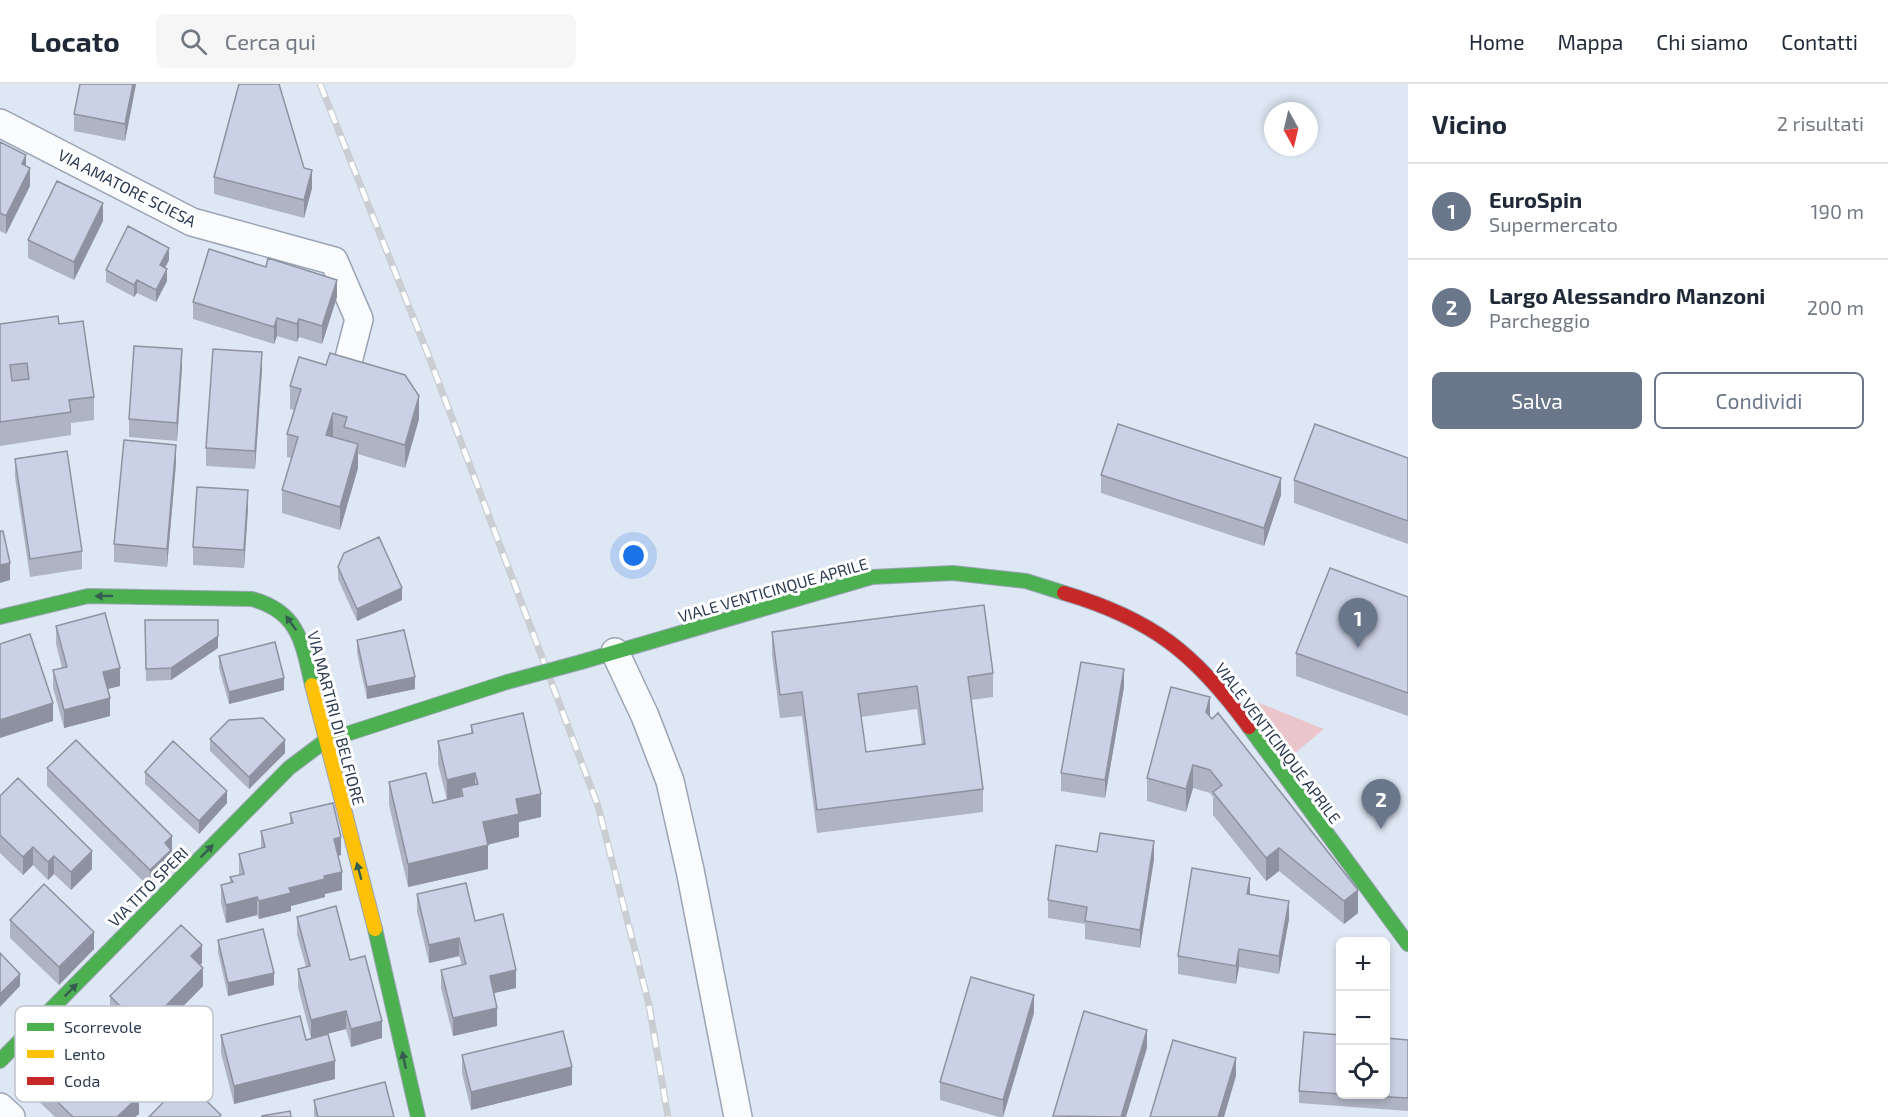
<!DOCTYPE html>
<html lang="it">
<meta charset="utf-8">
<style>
:root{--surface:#fff;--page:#f6f6f7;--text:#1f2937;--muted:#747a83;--line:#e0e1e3;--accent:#6a778b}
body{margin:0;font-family:"Exo 2",sans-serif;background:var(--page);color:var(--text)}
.controls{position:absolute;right:18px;bottom:18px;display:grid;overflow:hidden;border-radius:9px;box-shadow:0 3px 9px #0003}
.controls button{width:54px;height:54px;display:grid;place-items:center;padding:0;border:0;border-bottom:2px solid var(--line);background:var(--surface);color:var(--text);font:30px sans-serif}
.compass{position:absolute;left:1264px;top:18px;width:54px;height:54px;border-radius:50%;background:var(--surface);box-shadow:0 3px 9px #0003;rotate:172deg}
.you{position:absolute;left:634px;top:472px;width:21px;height:21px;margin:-15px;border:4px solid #fff;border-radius:50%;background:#1a73e8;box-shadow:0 0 0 9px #1a73e833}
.badge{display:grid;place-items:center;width:39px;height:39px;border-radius:50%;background:var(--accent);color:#fff;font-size:20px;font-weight:700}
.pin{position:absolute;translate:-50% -50px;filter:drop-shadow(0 2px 3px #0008)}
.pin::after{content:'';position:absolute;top:32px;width:21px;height:18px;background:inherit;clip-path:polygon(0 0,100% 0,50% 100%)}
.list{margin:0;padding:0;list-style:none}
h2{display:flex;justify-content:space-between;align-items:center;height:78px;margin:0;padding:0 24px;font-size:26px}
h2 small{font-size:20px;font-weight:400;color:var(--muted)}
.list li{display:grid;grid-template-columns:39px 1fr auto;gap:18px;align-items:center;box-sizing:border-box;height:96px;padding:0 24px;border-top:2px solid var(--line)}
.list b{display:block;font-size:22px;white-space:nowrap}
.list p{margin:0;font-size:20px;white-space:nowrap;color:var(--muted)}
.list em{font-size:20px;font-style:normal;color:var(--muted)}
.actions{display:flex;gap:12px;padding:18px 24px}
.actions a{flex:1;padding:14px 0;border:2px solid var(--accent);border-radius:9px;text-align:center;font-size:21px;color:var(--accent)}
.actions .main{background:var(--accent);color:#fff}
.icon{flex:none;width:33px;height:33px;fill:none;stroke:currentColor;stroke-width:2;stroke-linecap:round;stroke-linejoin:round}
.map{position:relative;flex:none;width:1408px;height:1033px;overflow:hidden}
header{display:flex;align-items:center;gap:36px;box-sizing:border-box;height:84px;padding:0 30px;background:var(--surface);border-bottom:2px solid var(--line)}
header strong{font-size:28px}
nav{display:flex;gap:33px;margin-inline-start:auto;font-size:21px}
.search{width:420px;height:54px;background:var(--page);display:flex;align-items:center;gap:15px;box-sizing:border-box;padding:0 21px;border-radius:9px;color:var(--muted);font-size:22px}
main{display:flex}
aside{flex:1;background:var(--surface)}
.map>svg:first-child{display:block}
.green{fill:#ebc5cc}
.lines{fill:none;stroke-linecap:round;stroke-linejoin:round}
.street-casing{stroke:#9aa4b4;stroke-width:30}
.fast-casing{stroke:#9aa4b4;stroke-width:16}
.slow-casing{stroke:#9aa4b4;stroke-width:16}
.jam-casing{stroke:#9aa4b4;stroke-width:16}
.street{stroke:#fafbfd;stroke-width:27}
.fast{stroke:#4caf50;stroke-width:14}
.slow{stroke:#ffc107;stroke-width:14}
.jam{stroke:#c62828;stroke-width:14}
.rail-casing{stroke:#caced2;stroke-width:7}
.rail{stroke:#fff;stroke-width:4.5;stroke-dasharray:14;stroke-linecap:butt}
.fast-bridge-casing{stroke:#9aa4b4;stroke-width:16;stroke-linecap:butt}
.fast-bridge{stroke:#4caf50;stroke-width:14}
.wall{fill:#afb4c4;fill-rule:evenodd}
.shaded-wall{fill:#8e92a0}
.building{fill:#cbd1e4;stroke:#8e92a0;stroke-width:1.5;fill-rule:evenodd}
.oneway{fill:#355e51}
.labels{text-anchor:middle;stroke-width:6;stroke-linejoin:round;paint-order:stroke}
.street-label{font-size:16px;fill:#2b3b52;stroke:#fff}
.key{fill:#fff;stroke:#bfc4cb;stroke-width:1.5}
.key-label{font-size:16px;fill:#2b3b52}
</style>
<header>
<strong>Locato</strong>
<div class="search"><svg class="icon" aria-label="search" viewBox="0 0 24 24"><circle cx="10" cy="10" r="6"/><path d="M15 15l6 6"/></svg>Cerca qui</div>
<nav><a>Home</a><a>Mappa</a><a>Chi siamo</a><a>Contatti</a></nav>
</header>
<main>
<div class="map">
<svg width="1408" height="1033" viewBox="0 0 1408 1033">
<rect width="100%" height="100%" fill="#dee7f4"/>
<!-- green -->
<path class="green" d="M1252 616 1324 645 1295 669Z"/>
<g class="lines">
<defs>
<path id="street" d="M0 39 192 138 334 177 359 235 349 274
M615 568 645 632 670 697 690 786 738 1033
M0 1023 11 1033"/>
<path id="fast" d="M0 533 88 512 252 515C299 528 302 558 312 601
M581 578 872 493 953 489 1026 497 1064 509
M1249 643 1408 860
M375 845 418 1033
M0 977 289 684 325 657 507 598"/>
<path id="slow" d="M312 601 375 845"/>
<path id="jam" d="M1064 509C1152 535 1195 569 1249 643"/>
</defs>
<!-- street casing -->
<use href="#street" class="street-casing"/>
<!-- fast casing -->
<use href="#fast" class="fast-casing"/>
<!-- slow casing -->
<use href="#slow" class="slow-casing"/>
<!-- jam casing -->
<use href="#jam" class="jam-casing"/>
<!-- street -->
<use href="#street" class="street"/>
<!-- fast -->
<use href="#fast" class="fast"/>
<!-- slow -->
<use href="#slow" class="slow"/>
<!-- jam -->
<use href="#jam" class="jam"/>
<defs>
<path id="rail" d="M320 0 429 273 598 722 649 921 668 1033"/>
</defs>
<!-- rail casing -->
<use href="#rail" class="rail-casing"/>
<!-- rail -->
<use href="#rail" class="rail"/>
<defs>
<path id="fast-bridge" d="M507 598 581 578"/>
</defs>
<!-- fast-bridge casing -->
<use href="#fast-bridge" class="fast-bridge-casing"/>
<!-- fast-bridge -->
<use href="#fast-bridge" class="fast-bridge"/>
</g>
<!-- wall -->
<path class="wall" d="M80 0H136L125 57 74 47V30Z
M0 58 26 83 30 102 6 150 0 147Z
M214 93 312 104 304 134 214 110Z
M103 137 74 196 28 174V156Z
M169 176 165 184 167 197 156 218 137 209 134 213 106 198V186Z
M266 183 337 213 322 260 299 253 297 258 277 252 274 260 193 235V218Z
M0 240H59L94 313V336L71 339V351L0 362Z
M182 283 177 357 129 353V335Z
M262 286 255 385 206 382V364Z
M290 302 419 335 405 384 358 370V384L340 446 282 429V406L291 374 287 373V350L294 326 290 325ZM333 352 344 356 332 353Z
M1408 374V460L1294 419V396Z
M15 375 82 467V485L30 493 15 393Z
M176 379 167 483 114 478V460Z
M1101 391 1281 411 1264 462 1101 409Z
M248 424 244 484 193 481V463Z
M338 483 402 516 357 537 338 495Z
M1408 513V632L1296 592V569Z
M145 536 218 564 171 596 146 597Z
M56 542 120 602 107 605 110 632 64 644 53 604V586L62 584 56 560Z
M772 548 993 589V613L971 616 983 705V728L817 749 802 632 780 634 772 571ZM917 625 922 661 866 668 861 633Z
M357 556 415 605 367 615 357 569Z
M219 572 284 606 229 620 219 584Z
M1124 603 1105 714 1061 707V689Z
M1210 633 1358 829 1344 840 1279 787 1266 797 1213 731V713L1210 709 1193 704 1186 728 1147 717V694Z
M471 641 541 733 519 738V753L488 760V785L408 803 389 721V698L433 719 447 716 438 680V657L471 650Z
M210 655 285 669 249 705 210 667Z
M47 684 172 770 171 771V783L150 804 47 702Z
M145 688 227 719 199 750 145 700Z
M0 712 92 785 71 806 54 790 48 796 33 781 23 791 0 769Z
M290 729 341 771 338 772 342 806 325 810V813L291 822V827L259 835 257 831 226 839 221 819V801L230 799V793L239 791V770L261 764V747L290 740Z
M1097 768 1154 775 1140 864 1085 855V840L1048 834V816Z
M417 810 475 837 516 904 494 909 497 942 453 952 441 904V886L462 881 459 872 429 879 417 828Z
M1250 810 1289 835 1279 890 1239 883 1236 900 1178 890V872Z
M297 833 350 876 382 954 351 963 346 945 311 954 298 903V885L306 883 297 851Z
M10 836 94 865 59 901 10 854Z
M218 856 274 901 228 912 218 868Z
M202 879 200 881 203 902 143 963 110 930V912Z
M1034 929 1003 1033H999L940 1016V998Z
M221 951 306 956 335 995 234 1020 221 969Z
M1341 951V1011H1386L1408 956V1027L1299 1019V1007Z
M462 971 572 1001 471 1026 462 989Z
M30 991 103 1002 139 1030 135 1033H55L30 1009Z
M314 1016 394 1033H314Z"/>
<!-- shaded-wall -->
<path class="shaded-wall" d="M133 0H136L125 57V40Z
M26 71V88L22 80Z
M30 84V102L6 150V132Z
M312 86V104L304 134V116Z
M103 119V137L74 196V178Z
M169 164V176L160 193V181Z
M167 185V197L156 218V206Z
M137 196V209L134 213V201Z
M337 196V213L322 260V242Z
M277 234V252L274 260V243Z
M299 235V253L297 258V240Z
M182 265V283L177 357V339Z
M262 268V286L255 385V367Z
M419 312V335L405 384V361Z
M333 329V352L326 374V351Z
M358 360V384L340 446V423Z
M176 361V379L167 483V465Z
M1281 394V411L1264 462V444Z
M248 406V424L244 484V466Z
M10 479V496L0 499V481Z
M402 504V516L357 537V525Z
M218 552V564L171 596V584Z
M120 584V602L103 606V588Z
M1124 585V603L1105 714V696Z
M415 593V605L367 615V603Z
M284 594V606L229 620V608Z
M1210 613V636L1206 628Z
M110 614V632L64 644V626Z
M53 619V637L0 654V636Z
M285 656V669L249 705V693Z
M1193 681V704L1186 728V705Z
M475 689V713L463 712 461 704V716L447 719V696Z
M227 707V719L199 750V737Z
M541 710V733L519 738V753L483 762V738L516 715Z
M172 752V770L171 771V783L150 804V786L165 759Z
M341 753V771L334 773V755Z
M1154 757V775L1140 864V846Z
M488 761V785L408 803V780Z
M33 763V781L23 791V773Z
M1279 764V787L1266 797V774Z
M92 767V785L71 806V788Z
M54 772V790L48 796V778Z
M342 788V806L325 810V813L291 822V827L259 835V817L289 804 324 792Z
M1250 794V811L1247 810Z
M1358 806V829L1344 840V817Z
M257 813V831L226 839V821Z
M1289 817V835L1279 890V872Z
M94 848V865L59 901V883Z
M459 854V872L429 879V861Z
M202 861V879L191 890V872Z
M1239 865V883L1236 900V882Z
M203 884V902L143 963V945Z
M516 886V904L490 910V892Z
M274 889V901L228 912V899Z
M20 890V902L0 923V910Z
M1034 911V929L1003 1033V1016Z
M497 924V942L453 952V934Z
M346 927V945L311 954V936Z
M382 937V954L351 963V945Z
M1147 946V964L1126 1033H1121Z
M1236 974V992L1224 1033H1218Z
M335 977V995L234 1020V1002Z
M572 983V1001L471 1026V1008Z
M139 1012V1030L135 1033H117Z"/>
<!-- building -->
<path class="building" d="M80 0H133L125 40 74 30Z
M239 0H279L304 84 312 86 304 116 214 93Z
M0 58 26 71 22 80 30 84 6 132 0 129Z
M57 97 103 119 74 178 28 156Z
M128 142 169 164 160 181 167 185 156 206 137 196 134 201 106 186Z
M209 165 266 183 268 174 337 196 322 242 299 235 297 240 277 234 274 243 193 218Z
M58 232 59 240 83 237 94 313 69 316 71 328 0 338V240ZM27 279 29 295 12 297 10 281Z
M134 262 182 265 177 339 129 335Z
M213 265 262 268 255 367 206 364Z
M330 269 405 291 419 312 405 361 344 343 347 333 333 329 326 351 358 360 340 423 282 406 298 353 287 350 301 305 290 302 299 273 326 281Z
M1118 340 1281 394 1264 444 1101 391Z
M1315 340 1408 374V437L1294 396Z
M124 356 176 361 167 465 114 460Z
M67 367 82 467 30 475 15 375Z
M197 403 248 406 244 466 193 463Z
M0 447H3L10 479 0 481Z
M379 453 402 504 357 525 338 483 344 469Z
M1330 484 1408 513V609L1296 569Z
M984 521 993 589 968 593 983 705 817 726 802 608 780 611 772 548ZM917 602 925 660 866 668 858 610Z
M105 529 120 584 103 588 110 614 64 626 53 586 67 583 56 542Z
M145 536H218V552L171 584 146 585Z
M404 546 415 593 367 603 357 556Z
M30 550 53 619 0 636V560Z
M275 558 284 594 229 608 219 572Z
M1081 578 1124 585 1105 696 1061 689Z
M1171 603 1210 613 1206 628 1212 635 1218 629 1358 806 1344 817 1279 764 1266 774 1213 708 1222 701 1210 686 1193 681 1186 705 1147 694Z
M523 629 541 710 516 715 519 730 483 738 488 761 408 780 389 698 426 689 433 719 463 712 461 704 478 700 475 689 447 696 438 657 473 649 471 641Z
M263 634 285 656 249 693 210 655 229 636Z
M76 656 172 752 165 759 171 766 150 786 47 684Z
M173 657 227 707 199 737 145 688Z
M18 694 92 767 71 788 54 772 48 778 33 763 23 773 0 751V712Z
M333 719 341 753 334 755 342 788 324 792 325 795 289 804 291 809 259 817 257 813 226 821 221 801 233 798 230 793 244 790 239 770 265 763 261 747 293 739 290 729Z
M1100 749 1154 757 1140 846 1085 837 1087 823 1048 816 1056 761 1097 768Z
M1192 784 1250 794 1247 810 1289 817 1279 872 1239 865 1236 882 1178 872Z
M466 799 475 837 503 830 516 886 490 892 497 924 453 934 441 886 466 880 459 854 429 861 417 810Z
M44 800 94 848 59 883 10 836Z
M336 822 350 876 365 872 382 937 351 945 346 927 311 936 298 885 310 882 297 833Z
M181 841 202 861 191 872 203 884 143 945 110 912Z
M263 845 274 889 228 899 218 856Z
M0 869 20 890 0 910Z
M971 893 1034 911 1003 1016 940 998Z
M1084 927 1147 946 1121 1033 1053 1032Z
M300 932 306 956 328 950 335 977 234 1002 221 951Z
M563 947 572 983 471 1008 462 971Z
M1304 948 1341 951V1010L1299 1007Z
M1386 954 1408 956V1014L1350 1011H1386Z
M1173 956 1236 974 1218 1033H1150Z
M61 960 103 1002 116 989 139 1012 117 1033H73L30 991Z
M185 996 221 1031 219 1033H149Z
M385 998 394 1033H318L314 1016Z
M290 1027 291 1033H262V1032Z"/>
<!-- one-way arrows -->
<defs><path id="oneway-solid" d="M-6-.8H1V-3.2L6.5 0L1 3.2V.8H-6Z" transform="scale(1.5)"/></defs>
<g class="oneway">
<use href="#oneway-solid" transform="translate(104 512) rotate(179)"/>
<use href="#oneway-solid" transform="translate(291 539) rotate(-126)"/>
<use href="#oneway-solid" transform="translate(207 767) rotate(-45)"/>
<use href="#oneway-solid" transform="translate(359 787) rotate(-105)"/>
<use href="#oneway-solid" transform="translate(71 906) rotate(-45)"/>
<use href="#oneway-solid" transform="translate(404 976) rotate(-102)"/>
</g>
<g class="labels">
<!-- street labels -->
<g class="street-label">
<text transform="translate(127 104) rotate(27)" y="6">VIA AMATORE SCIESA</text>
<text transform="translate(773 506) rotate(-16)" y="6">VIALE VENTICINQUE APRILE</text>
<text transform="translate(336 634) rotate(75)" y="6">VIA MARTIRI DI BELFIORE</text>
<text transform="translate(1278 659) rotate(53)" y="6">VIALE VENTICINQUE APRILE</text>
<text transform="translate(148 803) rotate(-45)" y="6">VIA TITO SPERI</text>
</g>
</g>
<!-- legend -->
<rect x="15" y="922" width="198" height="96" rx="9" class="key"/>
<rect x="27" y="939" width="27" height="8" fill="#4caf50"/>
<rect x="27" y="966" width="27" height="8" fill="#ffc107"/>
<rect x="27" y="993" width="27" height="8" fill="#c62828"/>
<g class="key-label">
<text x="64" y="949">Scorrevole</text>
<text x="64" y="976">Lento</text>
<text x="64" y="1003">Coda</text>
</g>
</svg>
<div class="controls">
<button>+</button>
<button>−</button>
<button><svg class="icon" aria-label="locate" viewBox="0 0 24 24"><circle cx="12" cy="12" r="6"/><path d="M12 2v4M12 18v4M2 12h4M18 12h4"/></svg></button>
</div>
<svg class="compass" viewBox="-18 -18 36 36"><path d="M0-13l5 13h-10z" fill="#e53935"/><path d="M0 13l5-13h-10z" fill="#747a83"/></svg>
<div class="you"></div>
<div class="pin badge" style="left:1358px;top:564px">1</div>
<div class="pin badge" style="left:1381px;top:745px">2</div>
</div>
<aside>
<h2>Vicino<small>2 risultati</small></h2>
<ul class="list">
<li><span class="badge">1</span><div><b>EuroSpin</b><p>Supermercato</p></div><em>190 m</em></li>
<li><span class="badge">2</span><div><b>Largo Alessandro Manzoni</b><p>Parcheggio</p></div><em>200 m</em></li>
</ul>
<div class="actions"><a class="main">Salva</a><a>Condividi</a></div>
</aside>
</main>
